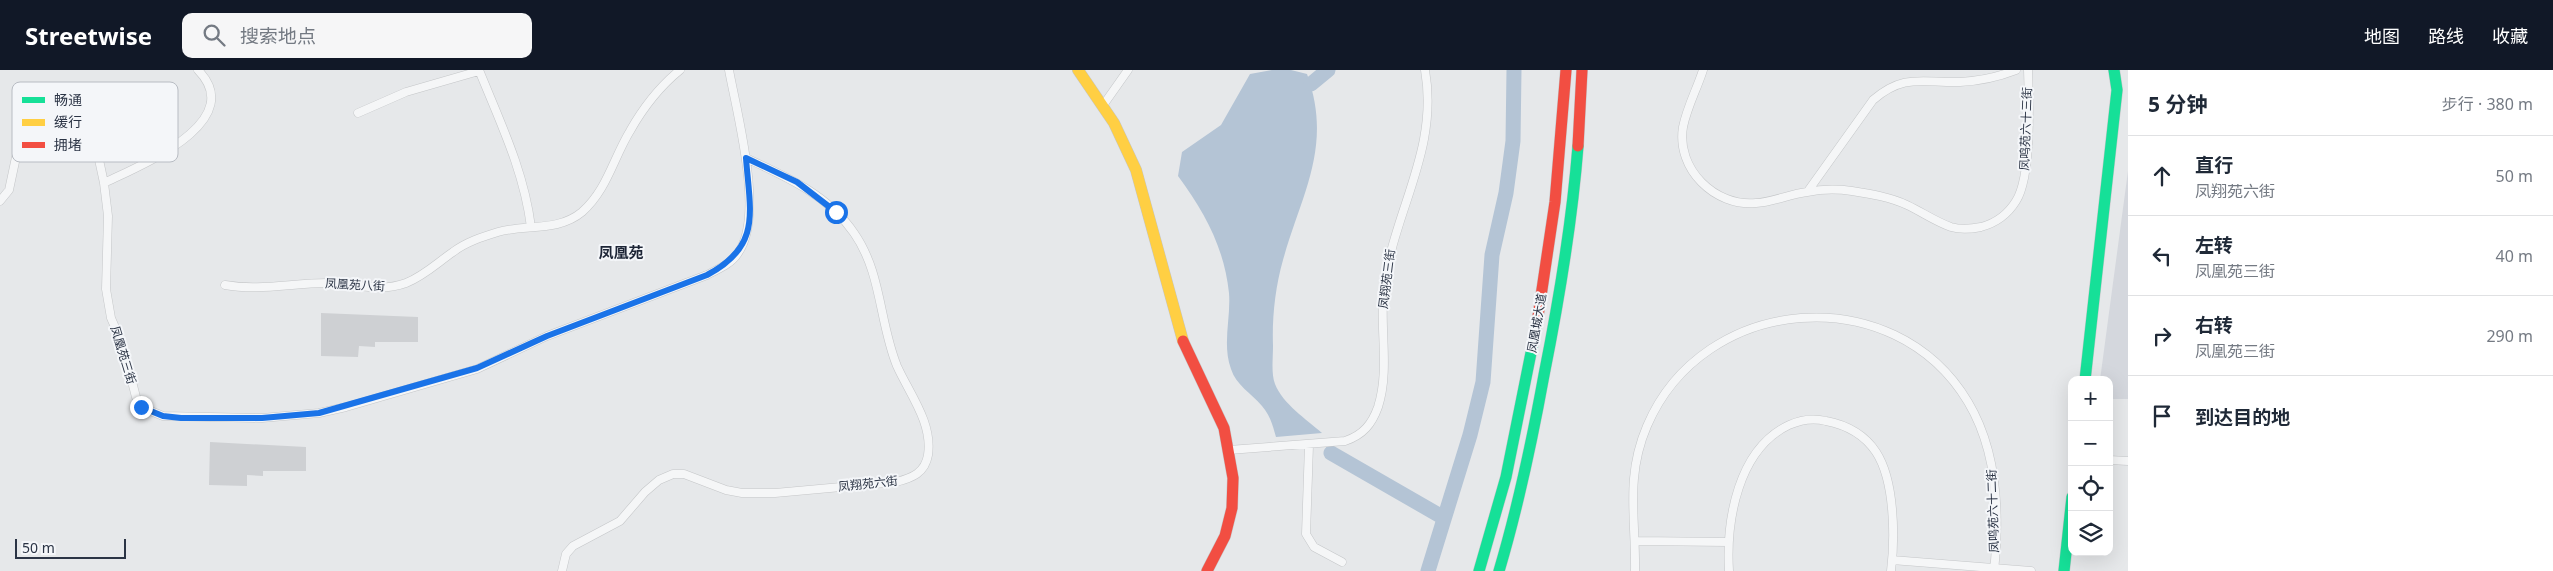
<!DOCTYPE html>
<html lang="zh">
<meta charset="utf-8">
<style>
:root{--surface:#fff;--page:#f6f6f7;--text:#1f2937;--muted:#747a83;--line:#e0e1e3;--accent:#111827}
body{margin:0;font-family:"Noto Sans","Noto Sans SC",sans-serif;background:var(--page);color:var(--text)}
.controls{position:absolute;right:15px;bottom:15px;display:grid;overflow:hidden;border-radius:10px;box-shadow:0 5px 20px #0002}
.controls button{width:45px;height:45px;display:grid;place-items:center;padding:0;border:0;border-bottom:1px solid var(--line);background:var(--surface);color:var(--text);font:25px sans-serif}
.scale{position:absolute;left:15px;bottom:12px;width:111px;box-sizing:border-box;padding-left:5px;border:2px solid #2b3445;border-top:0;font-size:14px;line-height:18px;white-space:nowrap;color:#2b3445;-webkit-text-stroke:4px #f4f6f9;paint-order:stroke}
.stop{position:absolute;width:15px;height:15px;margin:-11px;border:4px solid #1a73e8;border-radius:50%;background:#fff}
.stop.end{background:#1a73e8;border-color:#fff;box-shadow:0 1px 5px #0008}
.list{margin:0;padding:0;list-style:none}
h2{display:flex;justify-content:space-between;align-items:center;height:65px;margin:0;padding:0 20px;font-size:21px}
h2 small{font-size:16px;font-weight:400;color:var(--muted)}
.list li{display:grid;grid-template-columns:32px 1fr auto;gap:15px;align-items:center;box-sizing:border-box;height:80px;padding:0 20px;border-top:1px solid var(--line)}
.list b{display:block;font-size:19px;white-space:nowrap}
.list p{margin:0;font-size:16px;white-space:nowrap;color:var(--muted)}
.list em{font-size:16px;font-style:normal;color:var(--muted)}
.icon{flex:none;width:28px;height:28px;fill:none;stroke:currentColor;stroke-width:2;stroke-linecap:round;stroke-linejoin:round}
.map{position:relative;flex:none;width:2128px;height:501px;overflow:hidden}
header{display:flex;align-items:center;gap:30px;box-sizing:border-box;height:70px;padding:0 25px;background:var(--accent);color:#fff}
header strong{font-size:24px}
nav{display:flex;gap:28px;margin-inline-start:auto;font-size:18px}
.search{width:350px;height:45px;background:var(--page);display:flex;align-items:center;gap:12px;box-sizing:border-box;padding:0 18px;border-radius:10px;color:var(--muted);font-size:19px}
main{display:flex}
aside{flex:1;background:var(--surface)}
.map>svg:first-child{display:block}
.built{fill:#d4d7dd}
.water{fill:#b4c4d5}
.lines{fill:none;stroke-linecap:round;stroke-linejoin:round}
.canal{stroke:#b4c4d5;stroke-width:15}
.building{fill:#ced0d3}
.lane-casing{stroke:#c4c6c8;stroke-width:9}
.fast-casing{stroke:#c4c6c8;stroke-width:12}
.slow-casing{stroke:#c4c6c8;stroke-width:12}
.jam-casing{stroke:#c4c6c8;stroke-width:12}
.lane{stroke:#f5f6f7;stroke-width:8}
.fast{stroke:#16e098;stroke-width:11}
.slow{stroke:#ffcf43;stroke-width:11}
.jam{stroke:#f24e42;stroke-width:11}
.route{stroke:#1a73e8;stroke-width:6}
.labels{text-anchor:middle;stroke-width:4;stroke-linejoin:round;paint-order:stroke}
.street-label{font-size:12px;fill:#2b3445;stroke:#f4f6f9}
.quarter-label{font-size:15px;font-weight:bold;fill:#1d2536;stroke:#f4f6f9}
.key{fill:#f4f6f9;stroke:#b8bcc3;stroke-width:1}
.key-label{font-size:14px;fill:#2b3445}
</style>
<header>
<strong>Streetwise</strong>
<div class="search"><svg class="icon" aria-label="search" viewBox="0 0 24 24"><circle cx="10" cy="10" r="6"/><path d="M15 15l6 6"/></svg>搜索地点</div>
<nav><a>地图</a><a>路线</a><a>收藏</a></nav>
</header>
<main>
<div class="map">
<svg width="2128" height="501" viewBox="0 0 2128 501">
<rect width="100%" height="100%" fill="#e6e8ea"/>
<!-- built -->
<path class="built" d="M2128 101V329H2112L2109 327V310H2100Z"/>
<!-- water -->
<path class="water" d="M1272 0H1291L1307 4C1333 76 1302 123 1283 190 1275 218 1272 248 1273 276 1273 288 1271 304 1275 314 1283 334 1306 349 1322 363L1276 367C1273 356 1270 345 1262 336 1251 323 1236 315 1231 299 1222 274 1231 248 1229 223 1224 177 1205 143 1178 106L1182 82 1221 55 1250 4Z"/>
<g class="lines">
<!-- canal -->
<path class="canal" d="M1311 14 1328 0
M1331 383 1444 448
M1428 501 1470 365 1483 312 1492 185 1506 123 1513 71 1514 0"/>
</g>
<!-- building -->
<path class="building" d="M321 243 418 247V272H375V277L359 276 358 287 321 286Z
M210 372 306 377V401H263V406L247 405V416L209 415Z"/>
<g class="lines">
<defs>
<path id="lane" d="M479 0C500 52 524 101 531 157
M1703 0C1697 19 1687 37 1683 57 1676 99 1715 137 1756 133 1773 132 1790 124 1807 122 1822 119 1838 119 1852 121 1871 124 1890 127 1907 135 1922 142 1936 152 1951 157 1961 160 1971 159 1981 157 1996 153 2008 144 2016 131 2032 106 2029 30 2028 0
M1104 34 1128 0
M358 43 406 22 479 1
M104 113C139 96 249 52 198 0
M1808 121 1873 30C1904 3 1923 13 1960 12 1979 11 1998 7 2016 0
M0 131 9 120 19 73 30 62 52 53 66 56 89 71 98 85 104 113 108 146 106 219 111 248 122 273 136 327 141 337 163 346 262 348 319 343 346 337 477 299 547 266 707 205C718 199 731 194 738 183 765 146 737 44 729 0
M225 215C259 221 292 213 327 213 354 213 379 223 406 213 424 206 437 193 453 182 466 172 482 167 498 162 526 154 558 162 582 142 607 120 613 89 630 61 643 38 659 17 680 0
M1309 375 1306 464 1314 477 1342 492
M1229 380 1345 371C1363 365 1372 354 1378 337 1389 303 1381 265 1383 230 1388 148 1440 85 1425 0
M2109 390 2128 391
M1636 471 1728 472
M1892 490 2031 501
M562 501 566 484 573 476 620 451 645 422 659 410 673 404H684L726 420 742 423H775L896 412C912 408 925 403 928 385 933 353 909 323 897 296 879 252 882 203 854 163 828 125 787 107 746 88
M1635 501C1636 449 1625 407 1647 356 1703 224 1894 208 1968 332 1998 382 2000 445 1994 501
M1729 501C1726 450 1738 379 1789 355 1800 350 1814 348 1826 351 1847 355 1864 364 1876 382 1895 411 1895 468 1891 501"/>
<path id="fast" d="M2085 310 2117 20 2114 0
M1479 501 1506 407 1537 253
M1499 501C1518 437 1532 371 1544 305 1559 230 1572 153 1578 76
M2064 501 2072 427"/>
<path id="slow" d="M1078 0 1114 53 1136 100 1183 271"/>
<path id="jam" d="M1578 76 1582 0
M1537 253 1555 132 1566 0
M1183 271 1224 358 1233 408 1232 438 1225 466 1207 501"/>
</defs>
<!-- lane casing -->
<use href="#lane" class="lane-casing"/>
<!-- fast casing -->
<use href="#fast" class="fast-casing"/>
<!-- slow casing -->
<use href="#slow" class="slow-casing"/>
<!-- jam casing -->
<use href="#jam" class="jam-casing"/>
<!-- lane -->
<use href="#lane" class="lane"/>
<!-- fast -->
<use href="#fast" class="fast"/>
<!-- slow -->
<use href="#slow" class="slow"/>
<!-- jam -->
<use href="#jam" class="jam"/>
</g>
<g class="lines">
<!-- route -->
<path class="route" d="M141 337 163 346 181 348H262L319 343 477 298 547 266 707 205C762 176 750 142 746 88L797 112 836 142"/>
</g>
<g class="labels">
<!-- street labels -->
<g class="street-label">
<text transform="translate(2026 59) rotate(-88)" y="4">凤鸣苑六十三街</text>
<text transform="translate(1387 209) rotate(-83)" y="4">凤翔苑三街</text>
<text transform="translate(355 215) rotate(3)" y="4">凤凰苑八街</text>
<text transform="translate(1537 253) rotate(-80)" y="4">凤凰城大道</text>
<text transform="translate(123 285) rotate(73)" y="4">凤凰苑三街</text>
<text transform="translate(868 414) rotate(-6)" y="4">凤翔苑六街</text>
<text transform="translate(1993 441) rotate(-92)" y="4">凤鸣苑六十二街</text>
</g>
<!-- quarter labels -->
<g class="quarter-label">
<text x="621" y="188">凤凰苑</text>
</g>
</g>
<!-- legend -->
<rect x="12" y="12" width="166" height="80" rx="8" class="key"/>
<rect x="22" y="27" width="23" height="6" fill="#16e098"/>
<rect x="22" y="49" width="23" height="7" fill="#ffcf43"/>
<rect x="22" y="72" width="23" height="6" fill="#f24e42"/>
<g class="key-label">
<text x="54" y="35">畅通</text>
<text x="54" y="57">缓行</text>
<text x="54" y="80">拥堵</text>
</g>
</svg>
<div class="controls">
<button>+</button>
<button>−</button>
<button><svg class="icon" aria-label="locate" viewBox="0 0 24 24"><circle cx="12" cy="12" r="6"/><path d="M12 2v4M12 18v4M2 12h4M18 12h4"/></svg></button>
<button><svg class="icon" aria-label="layers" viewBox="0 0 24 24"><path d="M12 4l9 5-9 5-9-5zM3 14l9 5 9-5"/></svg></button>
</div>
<div class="scale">50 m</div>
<div class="stop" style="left:836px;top:142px"></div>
<div class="stop end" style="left:141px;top:337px"></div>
</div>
<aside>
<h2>5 分钟<small>步行 · 380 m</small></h2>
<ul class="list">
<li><svg class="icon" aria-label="ahead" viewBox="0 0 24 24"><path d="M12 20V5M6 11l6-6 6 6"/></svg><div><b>直行</b><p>凤翔苑六街</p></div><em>50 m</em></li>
<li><svg class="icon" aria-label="left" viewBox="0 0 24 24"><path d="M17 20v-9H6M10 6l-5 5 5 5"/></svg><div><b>左转</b><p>凤凰苑三街</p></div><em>40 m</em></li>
<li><svg class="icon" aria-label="right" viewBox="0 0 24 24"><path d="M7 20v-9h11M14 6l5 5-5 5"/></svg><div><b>右转</b><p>凤凰苑三街</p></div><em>290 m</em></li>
<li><svg class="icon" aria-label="arrive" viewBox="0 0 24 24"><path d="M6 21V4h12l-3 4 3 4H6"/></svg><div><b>到达目的地</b></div></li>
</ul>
</aside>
</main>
